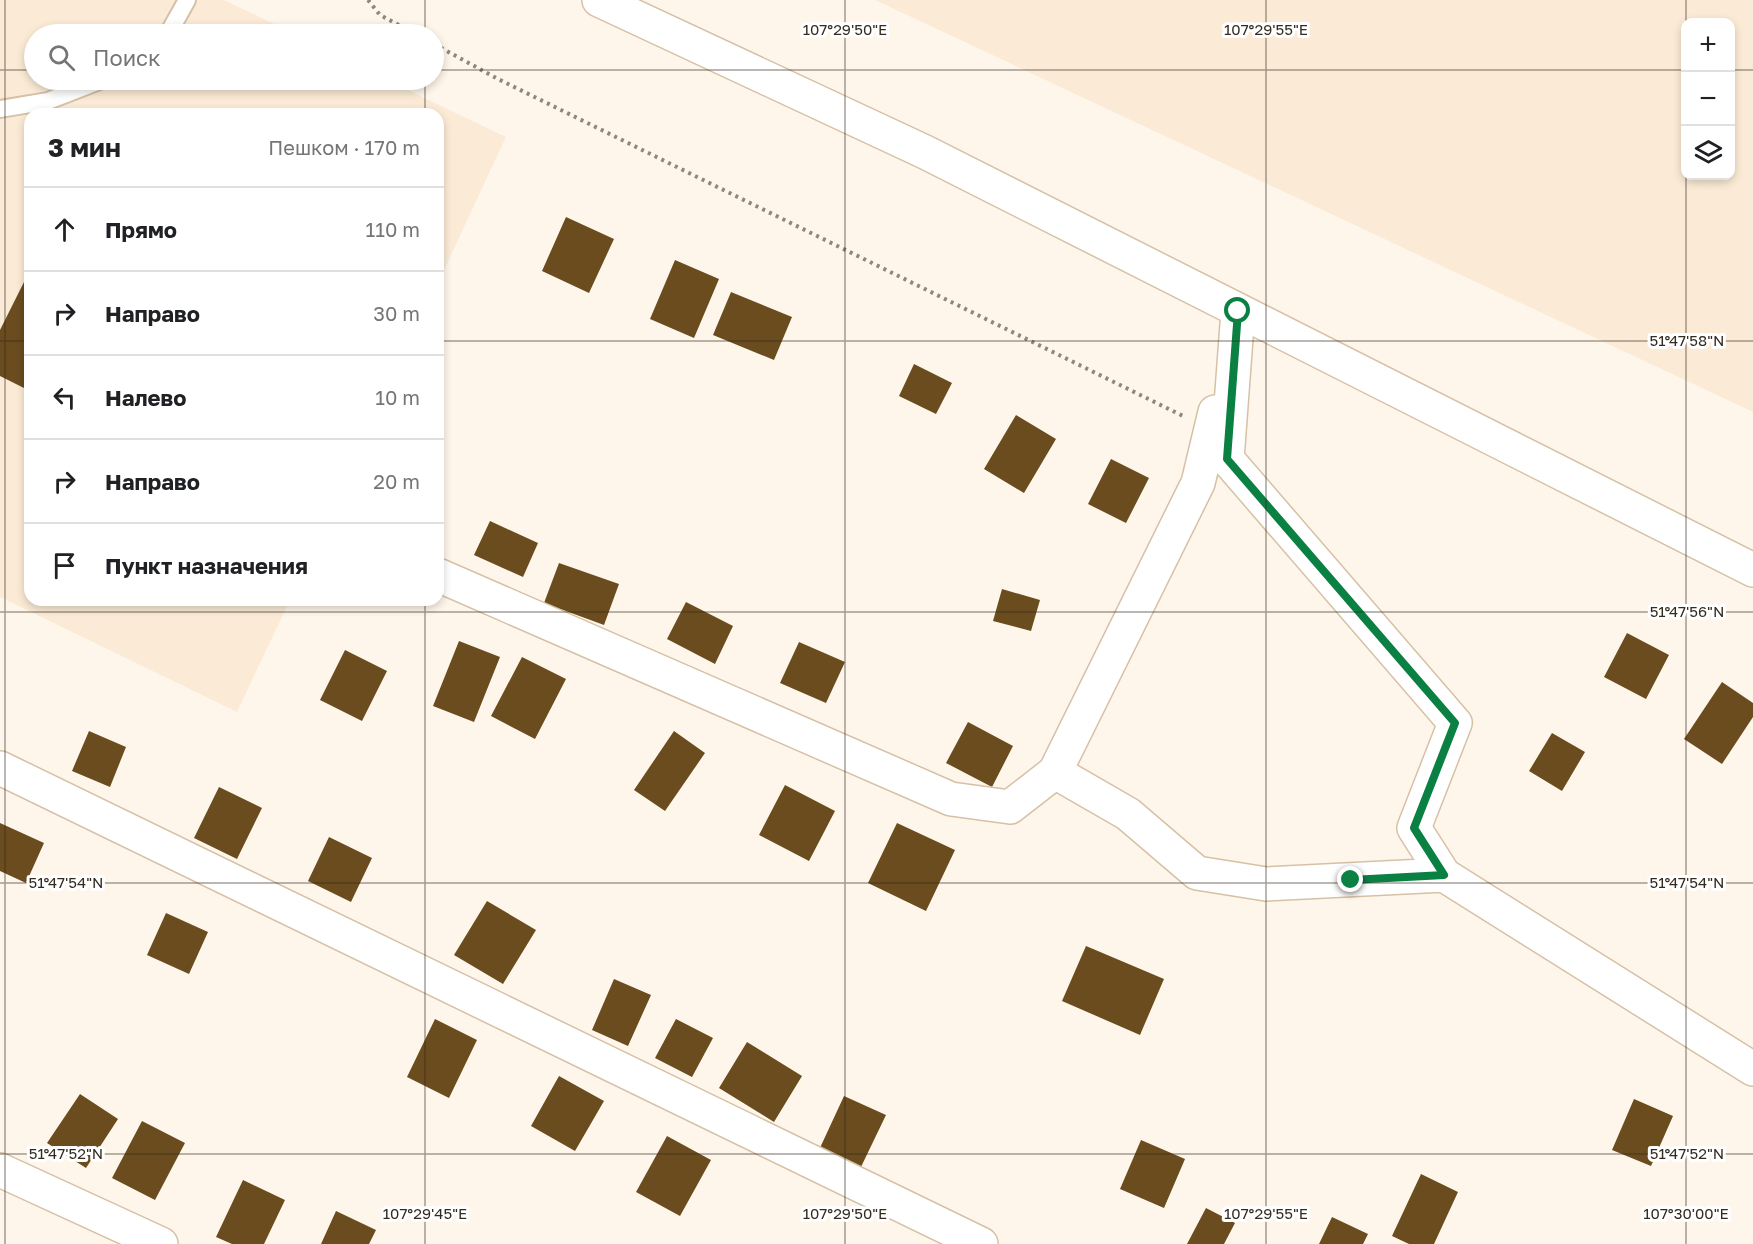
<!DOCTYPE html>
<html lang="ru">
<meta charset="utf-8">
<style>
:root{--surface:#fff;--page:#f2f2f2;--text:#202124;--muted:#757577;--line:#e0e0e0}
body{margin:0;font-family:"Golos Text",sans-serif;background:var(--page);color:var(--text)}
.controls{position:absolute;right:18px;top:18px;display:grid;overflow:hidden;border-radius:12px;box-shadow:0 3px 9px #0003}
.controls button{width:54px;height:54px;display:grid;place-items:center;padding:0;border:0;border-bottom:2px solid var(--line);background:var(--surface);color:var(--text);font:30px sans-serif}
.stop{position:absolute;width:18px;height:18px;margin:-14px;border:4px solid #0b8043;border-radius:50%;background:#fff}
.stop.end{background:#0b8043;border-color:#fff;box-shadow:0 2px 6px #0008}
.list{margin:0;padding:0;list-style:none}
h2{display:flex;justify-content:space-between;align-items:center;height:78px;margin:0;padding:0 24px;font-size:26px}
h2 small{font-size:20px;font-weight:400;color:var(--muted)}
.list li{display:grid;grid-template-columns:39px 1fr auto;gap:18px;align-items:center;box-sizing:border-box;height:84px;padding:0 24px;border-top:2px solid var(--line)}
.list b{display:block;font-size:22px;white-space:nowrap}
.list em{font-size:20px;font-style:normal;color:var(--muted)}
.icon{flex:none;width:33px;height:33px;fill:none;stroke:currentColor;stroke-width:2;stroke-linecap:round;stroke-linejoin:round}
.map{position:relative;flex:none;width:1753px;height:1244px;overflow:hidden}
.search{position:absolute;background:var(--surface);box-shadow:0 3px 9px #0003;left:24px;top:24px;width:420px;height:66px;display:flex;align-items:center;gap:15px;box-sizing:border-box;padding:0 21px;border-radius:33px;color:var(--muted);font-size:22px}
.panel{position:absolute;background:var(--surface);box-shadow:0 3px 9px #0003;left:24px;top:108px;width:420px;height:498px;border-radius:18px}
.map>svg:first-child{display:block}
.built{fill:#fbebd6;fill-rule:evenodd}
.building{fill:#6a4c1e}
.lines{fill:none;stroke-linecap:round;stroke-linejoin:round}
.lane-casing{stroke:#d6c1a5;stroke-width:20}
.street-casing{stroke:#d6c1a5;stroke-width:36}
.secondary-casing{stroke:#d6c1a5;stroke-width:36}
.path{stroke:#8f877c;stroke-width:4;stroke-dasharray:3 4.5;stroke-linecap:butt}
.lane{stroke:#fff;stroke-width:16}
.street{stroke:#fff;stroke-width:33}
.secondary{stroke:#fff;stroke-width:33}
.route{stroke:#0b8043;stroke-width:8}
.ticks{fill:none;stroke:#332b20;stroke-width:1.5;stroke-opacity:0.45}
.ticks-label{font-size:15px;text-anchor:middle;fill:#332b20;stroke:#fff;stroke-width:6;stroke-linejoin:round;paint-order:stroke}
</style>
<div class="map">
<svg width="1753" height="1244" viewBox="0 0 1753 1244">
<rect width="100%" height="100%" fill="#fff6eb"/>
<!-- built -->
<path class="built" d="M0 0H224L295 34H34V80H387L506 137 438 283V114H30V600H290L237 712 0 597Z
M875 0H1753V412ZM1686 22H1730V176H1686Z"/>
<!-- building -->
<path class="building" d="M566 217 614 239 589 293 542 271Z
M675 260 719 279 694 338 650 319Z
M30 270V391L0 376V330Z
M731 292 792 317 774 360 713 335Z
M914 364 952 383 936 414 899 396Z
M1016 415 1056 439 1024 493 984 469Z
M1111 459 1149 478 1126 523 1088 504Z
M490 521 538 543 523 577 474 555Z
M559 563 619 584 604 625 544 603Z
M1002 589 1040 600 1031 631 993 621Z
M686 602 733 626 715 664 667 639Z
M1627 633 1669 655 1646 699 1604 677Z
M459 641 500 657 474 722 433 706Z
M799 642 845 662 826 703 780 683Z
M345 650 387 671 362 721 320 700Z
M522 657 566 679 535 739 491 716Z
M1722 682 1753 703V717L1722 764 1684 739Z
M968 722 1013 746 992 787 946 763Z
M89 731 126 747 110 787 72 771Z
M674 731 705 753 665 811 634 790Z
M1552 733 1585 752 1562 791 1529 771Z
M785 785 835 811 809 861 759 835Z
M219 787 262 808 237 859 194 838Z
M0 823 44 843 26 883 0 871Z
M897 823 955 850 926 911 868 883Z
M329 837 372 858 351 902 308 881Z
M487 901 536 930 503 984 454 955Z
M166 913 208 932 189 974 147 955Z
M1086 946 1164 979 1140 1035 1062 1001Z
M614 979 651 995 628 1046 592 1030Z
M435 1019 477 1040 449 1098 407 1077Z
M676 1019 713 1038 692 1077 655 1058Z
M747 1042 802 1076 774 1122 719 1088Z
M559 1076 604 1101 575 1151 531 1126Z
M80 1094 118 1119 86 1168 47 1143Z
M844 1096 886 1115 860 1169 819 1150Z
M1634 1099 1673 1116 1651 1166 1612 1150Z
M142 1121 185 1143 155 1200 112 1178Z
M667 1136 711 1160 680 1216 636 1192Z
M1141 1140 1185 1159 1164 1208 1120 1189Z
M1421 1174 1458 1192 1434 1244H1409L1392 1236Z
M243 1180 285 1200 264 1244H232L216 1237Z
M1206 1208 1235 1223 1224 1244H1187Z
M336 1211 376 1230 369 1244H321Z
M1332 1217 1368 1234 1363 1244H1319Z"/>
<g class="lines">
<defs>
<path id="lane" d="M168 34 187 0
M0 109 48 101 102 80"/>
<path id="street" d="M599 0 925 152 1753 570
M1238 311 1227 459 1455 723 1414 828 1444 875 1753 1069
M438 575 951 799 1010 807 1055 772 1128 814 1197 873 1266 884 1444 875
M0 768 981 1244
M1055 772 1198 483 1215 412"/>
<path id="secondary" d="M0 1170 161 1244"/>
</defs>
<!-- lane casing -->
<use href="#lane" class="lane-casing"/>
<!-- street casing -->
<use href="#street" class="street-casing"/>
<!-- secondary casing -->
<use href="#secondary" class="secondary-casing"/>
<!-- path -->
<path class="path" d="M368 0 380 15 416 34
M434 44 498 79 1183 416"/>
<!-- lane -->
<use href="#lane" class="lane"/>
<!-- street -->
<use href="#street" class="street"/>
<!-- secondary -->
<use href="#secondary" class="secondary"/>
</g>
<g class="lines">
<!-- route -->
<path class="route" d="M1238 311 1227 459 1455 723 1414 828 1444 875 1351 880"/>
</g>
<!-- ticks -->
<path class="ticks" d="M5 0V1244M425 0V34M845 0V1244M1266 0V1244M1686 0V22M0 70H34M434 70H1686M1730 70H1753M425 80V114M1686 176V1244M0 341H30M438 341H1753M425 600V1244M0 612H1753M0 883H1753M0 1154H1753"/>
<g class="ticks-label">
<text x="845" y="35">107°29'50"E</text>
<text x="1266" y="35">107°29'55"E</text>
<text x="1687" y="346">51°47'58"N</text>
<text x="1687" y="617">51°47'56"N</text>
<text x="66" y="888">51°47'54"N</text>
<text x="1687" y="888">51°47'54"N</text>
<text x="66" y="1159">51°47'52"N</text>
<text x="1687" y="1159">51°47'52"N</text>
<text x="425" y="1219">107°29'45"E</text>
<text x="845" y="1219">107°29'50"E</text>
<text x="1266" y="1219">107°29'55"E</text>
<text x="1686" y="1219">107°30'00"E</text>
</g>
</svg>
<div class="controls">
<button>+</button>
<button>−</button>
<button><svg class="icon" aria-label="layers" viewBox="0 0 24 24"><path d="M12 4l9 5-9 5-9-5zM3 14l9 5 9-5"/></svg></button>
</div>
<div class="stop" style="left:1238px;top:311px"></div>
<div class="stop end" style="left:1351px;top:880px"></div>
<div class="search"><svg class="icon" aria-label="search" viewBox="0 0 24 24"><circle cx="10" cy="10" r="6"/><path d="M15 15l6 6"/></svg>Поиск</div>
<section class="panel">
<h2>3 мин<small>Пешком · 170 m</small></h2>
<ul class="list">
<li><svg class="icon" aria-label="ahead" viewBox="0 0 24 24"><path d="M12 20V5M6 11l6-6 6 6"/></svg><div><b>Прямо</b></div><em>110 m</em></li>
<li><svg class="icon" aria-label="right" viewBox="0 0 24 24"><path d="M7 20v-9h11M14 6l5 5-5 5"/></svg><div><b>Направо</b></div><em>30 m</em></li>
<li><svg class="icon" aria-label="left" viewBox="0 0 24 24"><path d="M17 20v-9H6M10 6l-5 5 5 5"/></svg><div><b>Налево</b></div><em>10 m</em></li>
<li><svg class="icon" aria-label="right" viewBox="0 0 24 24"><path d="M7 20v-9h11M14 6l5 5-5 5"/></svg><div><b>Направо</b></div><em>20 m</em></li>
<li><svg class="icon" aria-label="arrive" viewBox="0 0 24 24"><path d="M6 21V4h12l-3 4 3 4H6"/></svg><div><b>Пункт назначения</b></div></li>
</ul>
</section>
</div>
